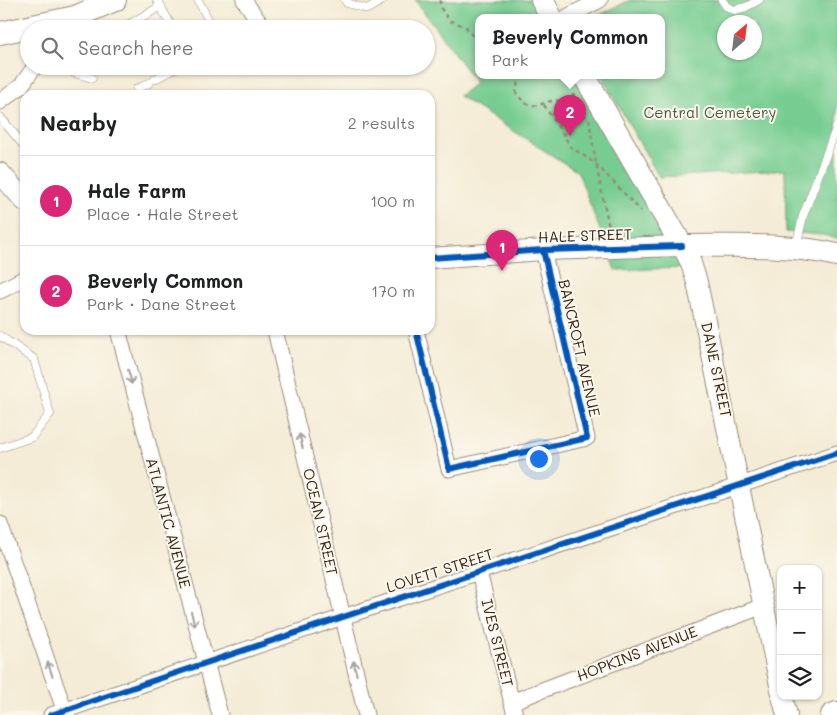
<!DOCTYPE html>
<meta charset="utf-8">
<style>
:root{--surface:#fff;--page:#f6f6f6;--text:#202124;--muted:#757577;--line:#e0e0e0;--accent:#db2777}
body{margin:0;font-family:Mali,sans-serif;background:var(--page);color:var(--text)}
.controls{position:absolute;right:15px;bottom:15px;display:grid;overflow:hidden;border-radius:10px;box-shadow:0 1px 4px #0004}
.controls button{width:45px;height:45px;display:grid;place-items:center;padding:0;border:0;border-bottom:1px solid var(--line);background:var(--surface);color:var(--text);font:25px sans-serif}
.compass{position:absolute;left:717px;top:15px;width:45px;height:45px;border-radius:50%;background:var(--surface);box-shadow:0 1px 4px #0004;rotate:28deg}
.you{position:absolute;left:538px;top:458px;width:18px;height:18px;margin:-12px;border:4px solid #fff;border-radius:50%;background:#1a73e8;box-shadow:0 0 0 8px #1a73e833}
.badge{display:grid;place-items:center;width:32px;height:32px;border-radius:50%;background:var(--accent);color:#fff;font-size:16px;font-weight:700}
.pin{position:absolute;translate:-50% -41px;filter:drop-shadow(0 1px 2px #0008)}
.pin::after{content:'';position:absolute;top:26px;width:18px;height:15px;background:inherit;clip-path:polygon(0 0,100% 0,50% 100%)}
.popup{position:absolute;left:475px;top:14px;width:190px;height:65px;box-sizing:border-box;display:grid;place-content:center;border-radius:10px;background:var(--surface);filter:drop-shadow(0 1px 4px #0005);font-size:16px;white-space:nowrap;color:var(--muted)}
.popup b{font-size:19px;color:var(--text)}
.popup::after{content:'';position:absolute;left:50%;top:100%;margin-left:-10px;border:10px solid transparent;border-top-color:var(--surface)}
.list{margin:0;padding:0;list-style:none}
h2{display:flex;justify-content:space-between;align-items:center;height:65px;margin:0;padding:0 20px;font-size:21px}
h2 small{font-size:16px;font-weight:400;color:var(--muted)}
.list li{display:grid;grid-template-columns:32px 1fr auto;gap:15px;align-items:center;box-sizing:border-box;height:90px;padding:0 20px;border-top:1px solid var(--line)}
.list b{display:block;font-size:19px;white-space:nowrap}
.list p{margin:0;font-size:16px;white-space:nowrap;color:var(--muted)}
.list em{font-size:16px;font-style:normal;color:var(--muted)}
.icon{flex:none;width:28px;height:28px;fill:none;stroke:currentColor;stroke-width:2;stroke-linecap:round;stroke-linejoin:round}
.map{position:relative;flex:none;width:837px;height:715px;overflow:hidden}
.search{position:absolute;background:var(--surface);box-shadow:0 1px 4px #0004;left:20px;top:20px;width:415px;height:55px;display:flex;align-items:center;gap:12px;box-sizing:border-box;padding:0 18px;border-radius:28px;color:var(--muted);font-size:19px}
.panel{position:absolute;background:var(--surface);box-shadow:0 1px 4px #0004;left:20px;top:90px;width:415px;height:245px;border-radius:15px}
.map>svg:first-child{display:block}
.green{fill:#77cd91;stroke:#597c58;fill-rule:evenodd}
.lines{fill:none;stroke-linecap:round;stroke-linejoin:round}
.service-casing{stroke:#988b7a;stroke-width:9}
.minor-casing{stroke:#988b7a;stroke-width:17}
.tertiary-casing{stroke:#988b7a;stroke-width:22}
.secondary-casing{stroke:#988b7a;stroke-width:24}
.path{stroke:#988b7a;stroke-width:2.5;stroke-dasharray:4 4;stroke-linecap:butt}
.service{stroke:#fff;stroke-width:8}
.minor{stroke:#fff;stroke-width:15}
.tertiary{stroke:#fff;stroke-width:20}
.secondary{stroke:#fff;stroke-width:22}
.cycleway-casing{stroke:#fbf7ec;stroke-width:9}
.cycleway{stroke:#0057b8;stroke-width:6}
.oneway{stroke:#a79f9a}
.labels{text-anchor:middle;stroke-width:4;stroke-linejoin:round;paint-order:stroke}
.park-label{font-size:15px;fill:#4d5b40;stroke:#fbf7ec}
.street-label{font-size:15px;fill:#3b2a1e;stroke:#fbf7ec}
</style>
<div class="map">
<svg width="837" height="715" viewBox="0 0 837 715">
<rect width="100%" height="100%" fill="#fbf7ec"/>
<filter id="ink" filterUnits="userSpaceOnUse"><feTurbulence type="fractalNoise" baseFrequency=".02" numOctaves="2"/><feDisplacementMap in="SourceGraphic" scale="10" xChannelSelector="R" yChannelSelector="G"/><feConvolveMatrix kernelMatrix="1 2 1 2 8 2 1 2 1" color-interpolation-filters="sRGB"/></filter>
<filter id="wash" filterUnits="userSpaceOnUse"><feTurbulence type="fractalNoise" baseFrequency=".0096" numOctaves="4" result="noise"/><feDisplacementMap in="SourceGraphic" scale="20" xChannelSelector="R" yChannelSelector="G"/><feGaussianBlur stdDeviation="1.12" result="paint"/><feColorMatrix in="noise" values="0 0 0 0 0 0 0 0 0 0 0 0 0 0 0 0 0 1.4 0 .05"/><feComposite in="paint" operator="in"/></filter>
<g filter="url(#wash)">
<rect width="100%" height="100%" fill="#f4ecd6"/>
<!-- green -->
<path class="green" d="M415 0H544L554 17H479V75H587L687 268 615 270 578 172 459 96 476 83Z
M630 0H837V239L823 235 786 232 785 170 659 177 601 75H661V17H596ZM724 22H754V52H724Z"/>
</g>
<g filter="url(#ink)">
<g class="lines">
<defs>
<path id="service" d="M157 0 173 29
M198 0 209 21
M345 0 347 3 367 9 383 0
M722 0 726 6 734 10 746 7 759 0
M121 29 161 6
M68 66 74 73 92 78
M155 79 176 68 177 66
M137 89 149 83
M0 117 25 147
M796 247 803 216 837 126
M0 336 34 359 50 414 32 437 0 448"/>
<path id="minor" d="M244 0 264 29
M567 17 600 0
M0 102 21 86 35 66
M0 291 25 278
M118 330 220 715
M275 330 366 715
M416 330 449 469 587 438 543 250
M0 524 66 715
M479 572 515 715
M511 702 763 606
M51 715 343 617 837 453"/>
<path id="tertiary" d="M0 173 25 201
M430 258 543 250 682 246 691 263 697 282 781 690
M782 696 787 715"/>
<path id="secondary" d="M542 0 551 17
M0 33 75 17 115 0
M584 75 682 246C733 246 787 243 837 255
M832 715 837 713"/>
</defs>
<!-- service casing -->
<use href="#service" class="service-casing"/>
<!-- minor casing -->
<use href="#minor" class="minor-casing"/>
<!-- tertiary casing -->
<use href="#tertiary" class="tertiary-casing"/>
<!-- secondary casing -->
<use href="#secondary" class="secondary-casing"/>
<!-- path -->
<path class="path" d="M440 0V6L444 14 451 21 466 27 479 44
M516 75 518 81 516 93C536 120 544 94 564 102
M575 94 564 102 563 107 588 117
M544 105 571 147 596 164 641 211
M552 115 563 107
M589 119 596 164 610 232
M563 136 567 131 573 111"/>
<!-- service -->
<use href="#service" class="service"/>
<!-- minor -->
<use href="#minor" class="minor"/>
<!-- tertiary -->
<use href="#tertiary" class="tertiary"/>
<!-- secondary -->
<use href="#secondary" class="secondary"/>
<defs>
<path id="cycleway" d="M430 258 543 250 682 246
M416 330 449 469 587 438 543 250
M51 715 343 617 837 453"/>
</defs>
<!-- cycleway casing -->
<use href="#cycleway" class="cycleway-casing"/>
<!-- cycleway -->
<use href="#cycleway" class="cycleway"/>
</g>
<!-- one-way arrows -->
<defs><path id="oneway-shaft" d="M-6 0H5M1.5-3L5.5 0L1.5 3" fill="none" stroke-width="1.6" stroke-linecap="round" stroke-linejoin="round" transform="scale(1.25)"/></defs>
<g class="oneway">
<use href="#oneway-shaft" transform="translate(130 377) rotate(75)"/>
<use href="#oneway-shaft" transform="translate(301 441) rotate(-103)"/>
<use href="#oneway-shaft" transform="translate(193 619) rotate(75)"/>
<use href="#oneway-shaft" transform="translate(355 668) rotate(-103)"/>
<use href="#oneway-shaft" transform="translate(50 669) rotate(-109)"/>
</g>
</g>
<g class="labels">
<!-- park labels -->
<g class="park-label">
<text x="710" y="118">Central Cemetery</text>
</g>
<!-- street labels -->
<g class="street-label">
<text transform="translate(585 236) rotate(-2)" y="5">HALE STREET</text>
<text transform="translate(579 348) rotate(77)" y="5">BANCROFT AVENUE</text>
<text transform="translate(716 370) rotate(78)" y="5">DANE STREET</text>
<text transform="translate(320 522) rotate(77)" y="5">OCEAN STREET</text>
<text transform="translate(168 523) rotate(75)" y="5">ATLANTIC AVENUE</text>
<text transform="translate(440 571) rotate(-18)" y="5">LOVETT STREET</text>
<text transform="translate(497 643) rotate(76)" y="5">IVES STREET</text>
<text transform="translate(637 654) rotate(-21)" y="5">HOPKINS AVENUE</text>
</g>
</g>
</svg>
<div class="controls">
<button>+</button>
<button>−</button>
<button><svg class="icon" aria-label="layers" viewBox="0 0 24 24"><path d="M12 4l9 5-9 5-9-5zM3 14l9 5 9-5"/></svg></button>
</div>
<svg class="compass" viewBox="-18 -18 36 36"><path d="M0-13l5 13h-10z" fill="#e53935"/><path d="M0 13l5-13h-10z" fill="#757577"/></svg>
<div class="you"></div>
<div class="pin badge" style="left:502px;top:271px">1</div>
<div class="pin badge" style="left:570px;top:136px">2</div>
<div class="popup"><b>Beverly Common</b>Park</div>
<div class="search"><svg class="icon" aria-label="search" viewBox="0 0 24 24"><circle cx="10" cy="10" r="6"/><path d="M15 15l6 6"/></svg>Search here</div>
<section class="panel">
<h2>Nearby<small>2 results</small></h2>
<ul class="list">
<li><span class="badge">1</span><div><b>Hale Farm</b><p>Place · Hale Street</p></div><em>100 m</em></li>
<li><span class="badge">2</span><div><b>Beverly Common</b><p>Park · Dane Street</p></div><em>170 m</em></li>
</ul>
</section>
</div>
